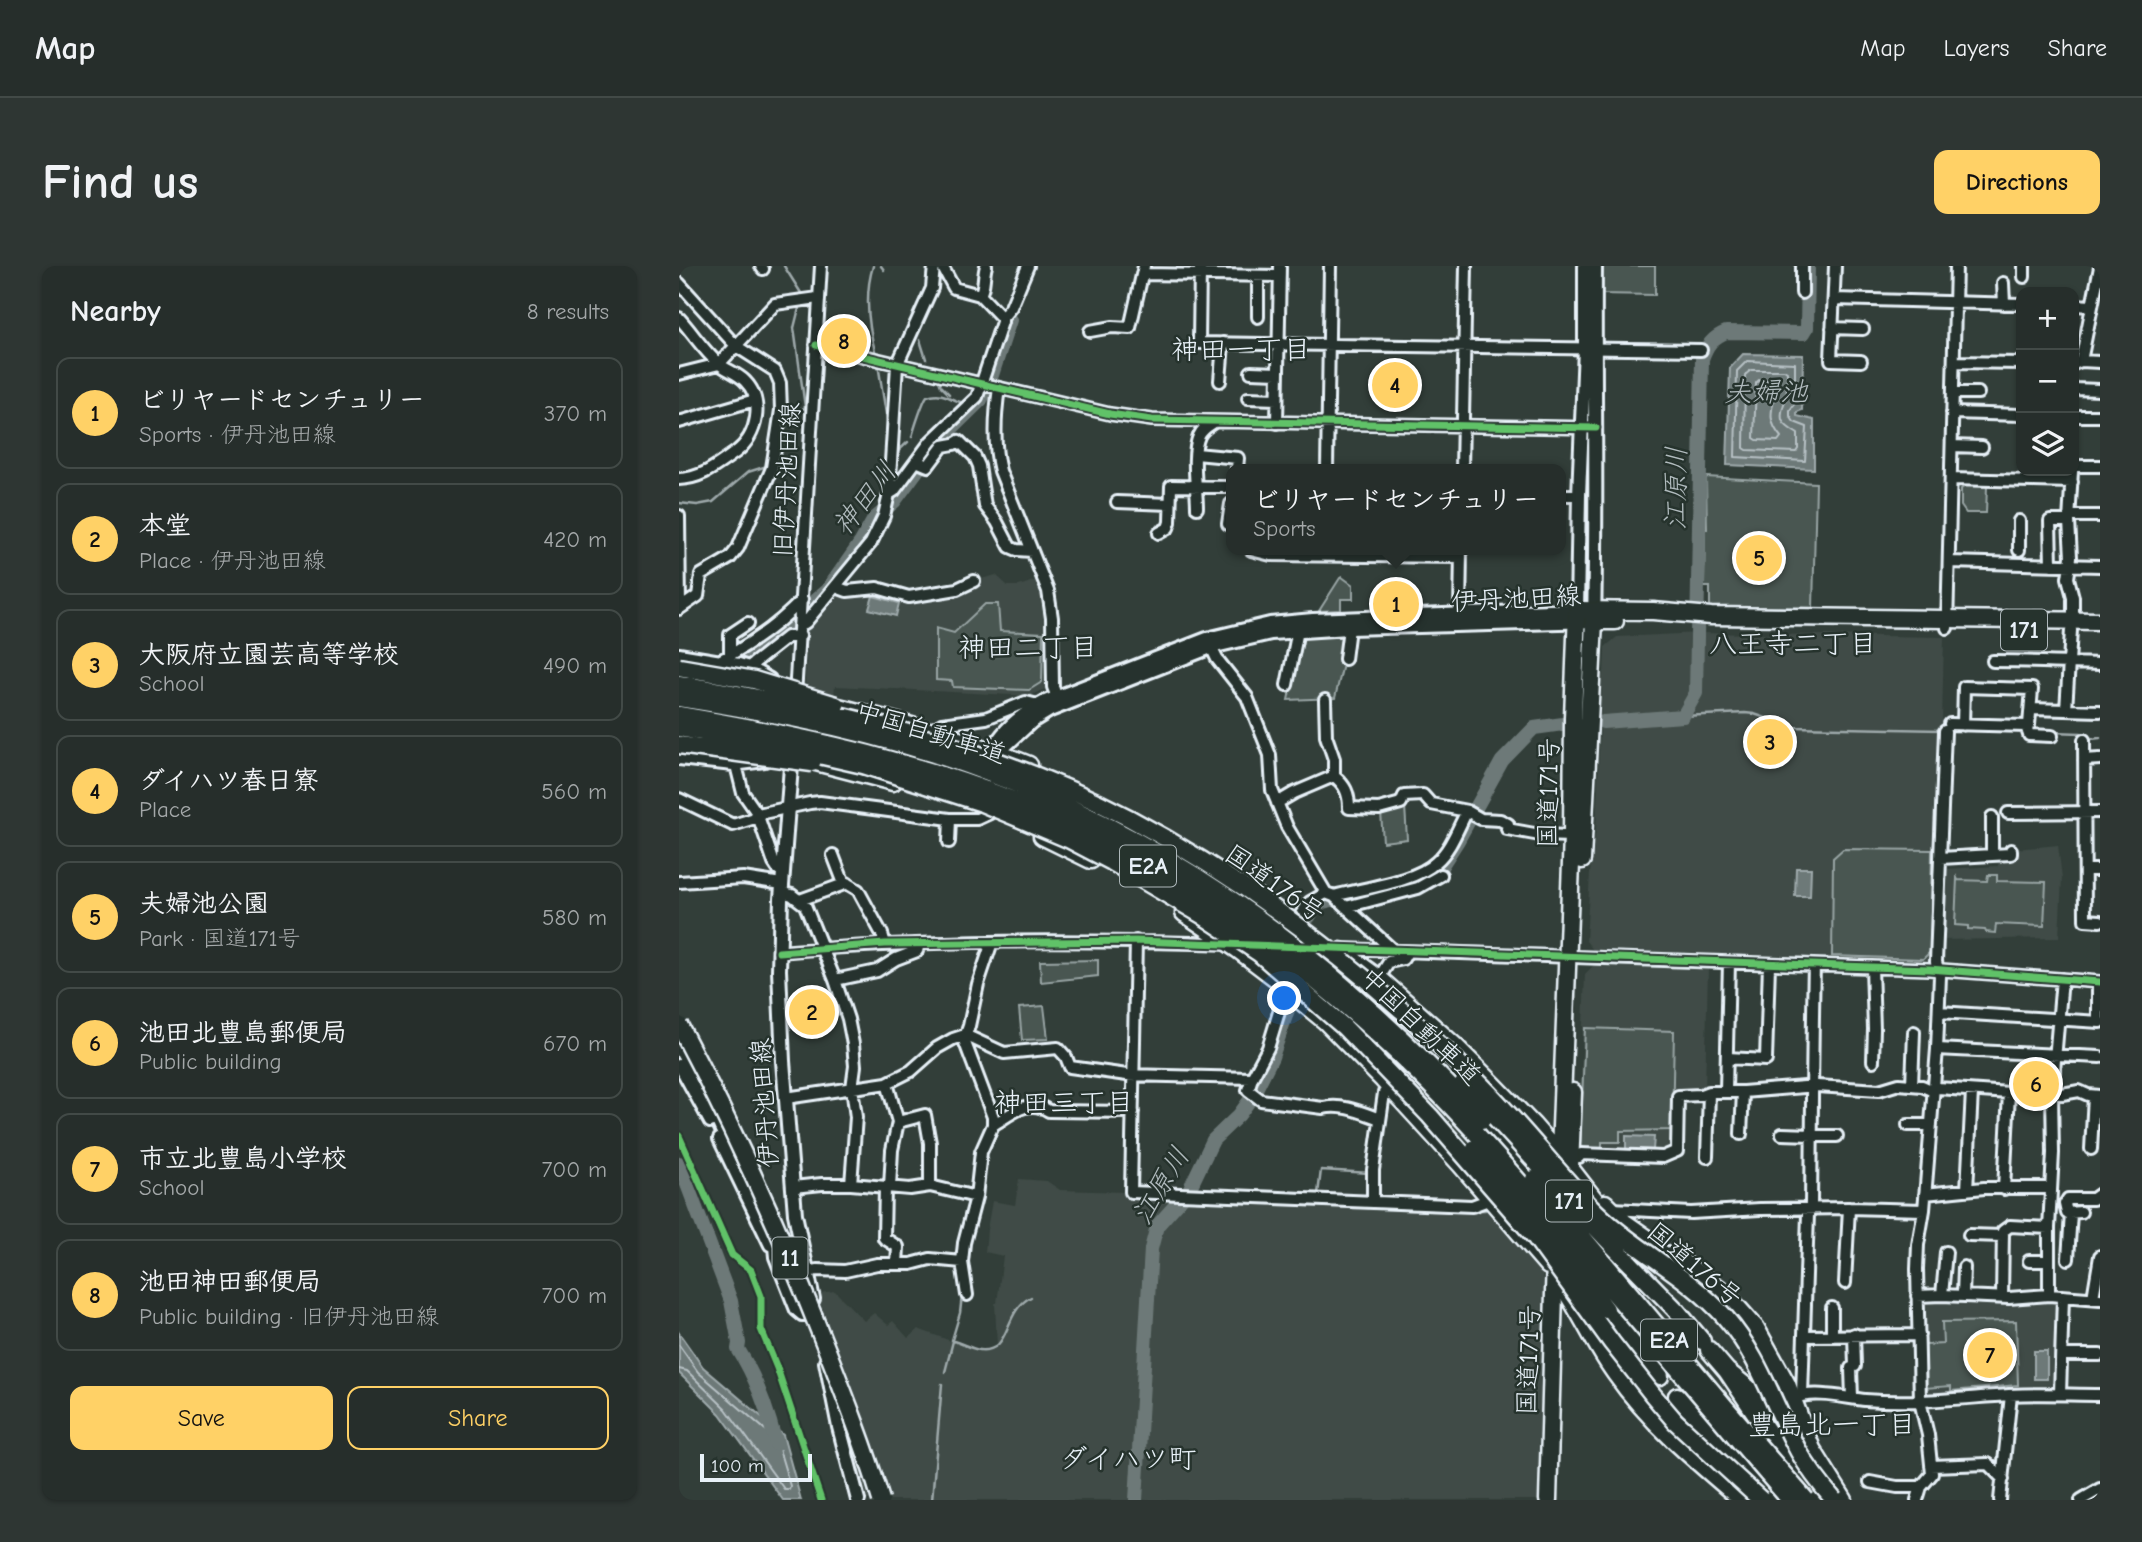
<!DOCTYPE html>
<meta charset="utf-8">
<style>
:root{--surface:#262e2b;--page:#2e3633;--text:#f1f3f6;--muted:#a4a8a9;--line:#424a47;--accent:#ffd166}
body{margin:0;font-family:"Comic Neue","Klee One",sans-serif;background:var(--page);color:var(--text)}
.controls{position:absolute;right:21px;top:21px;display:grid;overflow:hidden;border-radius:14px;box-shadow:0 2px 5px #0004}
.controls button{width:63px;height:63px;display:grid;place-items:center;padding:0;border:0;border-bottom:2px solid var(--line);background:var(--surface);color:var(--text);font:35px sans-serif}
.scale{position:absolute;left:21px;bottom:18px;width:112px;box-sizing:border-box;padding-left:7px;border:4px solid #e8f1f8;border-top:0;font-size:19px;line-height:24px;white-space:nowrap;color:#e8f1f8;-webkit-text-stroke:5px #26332d;paint-order:stroke}
.you{position:absolute;left:606px;top:733px;width:24px;height:24px;margin:-18px;border:5px solid #fff;border-radius:50%;background:#1a73e8;box-shadow:0 0 0 10px #1a73e833}
.badge{display:grid;place-items:center;width:46px;height:46px;border-radius:50%;background:var(--accent);color:#111;font-size:23px;font-weight:700}
.pin{position:absolute;translate:-50% -50%;border:4px solid #fff;box-shadow:0 2px 7px #0006}
.popup{position:absolute;left:547px;top:198px;width:340px;height:91px;box-sizing:border-box;display:grid;place-content:center;border-radius:14px;background:var(--surface);filter:drop-shadow(0 2px 5px #0005);font-size:23px;white-space:nowrap;color:var(--muted)}
.popup b{font-size:26px;color:var(--text)}
.popup::after{content:'';position:absolute;left:50%;top:100%;margin-left:-14px;border:14px solid transparent;border-top-color:var(--surface)}
.list{margin:0;padding:0;list-style:none}
h2{display:flex;justify-content:space-between;align-items:center;height:91px;margin:0;padding:0 28px;font-size:30px}
h2 small{font-size:23px;font-weight:400;color:var(--muted)}
.list li{display:grid;grid-template-columns:46px 1fr auto;gap:21px;align-items:center;box-sizing:border-box;height:112px;margin:0 14px 14px;padding:0 14px;border:2px solid var(--line);border-radius:14px}
.list b{display:block;font-size:26px;white-space:nowrap}
.list p{margin:0;font-size:23px;white-space:nowrap;color:var(--muted)}
.list em{font-size:23px;font-style:normal;color:var(--muted)}
.actions{display:flex;gap:14px;padding:21px 28px}
.actions a{flex:1;padding:16px 0;border:2px solid var(--accent);border-radius:14px;text-align:center;font-size:24px;color:var(--accent)}
.actions .main{background:var(--accent);color:#111}
.icon{flex:none;width:38px;height:38px;fill:none;stroke:currentColor;stroke-width:2;stroke-linecap:round;stroke-linejoin:round}
.map{position:relative;flex:none;width:1421px;height:1234px;overflow:hidden;border-radius:14px}
header{display:flex;align-items:center;gap:42px;box-sizing:border-box;height:98px;padding:0 35px;background:var(--surface);border-bottom:2px solid var(--line)}
header strong{font-size:33px}
nav{display:flex;gap:38px;margin-inline-start:auto;font-size:24px}
.intro{display:flex;align-items:center;justify-content:space-between;box-sizing:border-box;height:168px;padding:0 42px}
h1{margin:0;font-size:49px}
.button{padding:18px 32px;border-radius:14px;background:var(--accent);color:#111;font-size:24px;font-weight:700}
main{display:flex;gap:42px;padding:0 42px}
aside{flex:1;background:var(--surface);border-radius:14px;box-shadow:0 2px 5px #0004}
.map>svg:first-child{display:block}
.built{fill:#3f4b46}
.green{fill:#495651;stroke:#98a4a4;stroke-width:2}
.water{fill:#6d7978;stroke:#9ea9ab;stroke-width:2}
.lines{fill:none;stroke-linecap:round;stroke-linejoin:round}
.shore{stroke:#b7c1c5;stroke-width:2}
.stream{stroke:#9ea9ab;stroke-width:2.5}
.river{stroke:#6d7978;stroke-width:14}
.minor-casing{stroke:#e8f1f8;stroke-width:16}
.major-casing{stroke:#e8f1f8;stroke-width:18}
.highway-casing{stroke:#e8f1f8;stroke-width:21}
.minor{stroke:#26332d;stroke-width:10}
.major{stroke:#26332d;stroke-width:12}
.highway{stroke:#26332d;stroke-width:16}
.highway-bridge-casing{stroke:#e8f1f8;stroke-width:21;stroke-linecap:butt}
.highway-bridge{stroke:#26332d;stroke-width:16}
.cycleway-casing{stroke:#26332d;stroke-width:11}
.cycleway{stroke:#61c268;stroke-width:7}
.labels{text-anchor:middle;stroke-width:5;stroke-linejoin:round;paint-order:stroke}
.shield{fill:#26332d;stroke:#aeb8bb;stroke-width:2}
.shield-label{font-size:24px;font-weight:bold;fill:#e8f1f8}
.street-label{font-size:26px;fill:#e8f1f8;stroke:#26332d}
.neighbourhood-label{font-size:28px;fill:#e8f1f8;stroke:#26332d}
.water-label{font-size:28px;font-style:italic;fill:#b1bbbe;stroke:#26332d}
</style>
<header>
<strong>Map</strong>
<nav><a>Map</a><a>Layers</a><a>Share</a></nav>
</header>
<div class="intro"><h1>Find us</h1><a class="button">Directions</a></div>
<main>
<aside>
<h2>Nearby<small>8 results</small></h2>
<ul class="list">
<li><span class="badge">1</span><div><b>ビリヤードセンチュリー</b><p>Sports · 伊丹池田線</p></div><em>370 m</em></li>
<li><span class="badge">2</span><div><b>本堂</b><p>Place · 伊丹池田線</p></div><em>420 m</em></li>
<li><span class="badge">3</span><div><b>大阪府立園芸高等学校</b><p>School</p></div><em>490 m</em></li>
<li><span class="badge">4</span><div><b>ダイハツ春日寮</b><p>Place</p></div><em>560 m</em></li>
<li><span class="badge">5</span><div><b>夫婦池公園</b><p>Park · 国道171号</p></div><em>580 m</em></li>
<li><span class="badge">6</span><div><b>池田北豊島郵便局</b><p>Public building</p></div><em>670 m</em></li>
<li><span class="badge">7</span><div><b>市立北豊島小学校</b><p>School</p></div><em>700 m</em></li>
<li><span class="badge">8</span><div><b>池田神田郵便局</b><p>Public building · 旧伊丹池田線</p></div><em>700 m</em></li>
</ul>
<div class="actions"><a class="main">Save</a><a>Share</a></div>
</aside>
<div class="map">
<svg width="1421" height="1234" viewBox="0 0 1421 1234">
<rect width="100%" height="100%" fill="#323e39"/>
<filter id="ink" filterUnits="userSpaceOnUse"><feTurbulence type="fractalNoise" baseFrequency=".0143" numOctaves="2"/><feDisplacementMap in="SourceGraphic" scale="14" xChannelSelector="R" yChannelSelector="G"/><feConvolveMatrix kernelMatrix="1 2 1 2 8 2 1 2 1" color-interpolation-filters="sRGB"/></filter>
<g filter="url(#ink)">
<!-- built -->
<path class="built" d="M317 309 329 320H340L357 314 367 349 369 419 366 423 350 430 156 420 155 430 136 427 126 417 129 361 158 326H199L223 334Z
M1020 367 1265 371 1261 543 1254 693 1250 692 1248 696 914 684 907 675 911 607 917 562 923 409 925 405 926 381 938 371Z
M1379 579 1383 612 1380 672 1263 674 1267 603 1319 600V591L1336 583Z
M916 698 1029 703 1026 825 997 828 995 883 981 888 899 886 906 708Z
M340 913 368 915 381 924 447 926 510 931 513 934 808 945 835 976 840 977 862 1003 866 1022 861 1234H186L167 1160 140 1027 156 1025 185 1055 195 1047 209 1059 214 1055 229 1072 239 1063 297 1084H311L318 1082 316 1037H318L324 990 306 986 308 963 313 935 336 939Z
M1245 1032H1379L1378 1125 1243 1130 1240 1053Z"/>
<!-- green -->
<path class="green" d="M922 0H976V29L921 28Z
M1027 211 1137 217 1134 342 1031 341V321H1025L1026 263H1028Z
M1286 220H1308L1307 247H1287L1282 240V223Z
M663 311 674 319V333H662V344L640 345 661 312Z
M306 338H319L321 365 364 367 363 416 350 424 274 421 273 415 257 414V362L275 367Z
M655 370 666 372 665 394 656 432 609 434 622 372Z
M726 540 728 573 704 576 702 546Z
M1164 583 1253 584 1251 686 1244 693 1153 690 1154 592Z
M1309 609H1318V615L1367 616 1365 660 1317 658 1316 667 1307 666 1306 664 1289 663V660L1276 659 1278 612 1279 614 1308 615Z
M419 694V710L362 716 361 695Z
M365 740 369 773 343 774 340 742Z
M906 762 995 765 993 864 941 865V876H923V885L901 884Z
M1337 1055 1339 1119 1272 1125V1120L1246 1122V1079L1264 1078 1263 1056Z"/>
<!-- water -->
<path class="water" d="M1064 88 1124 89 1123 144 1118 146V150L1135 154V203L1048 199 1051 102Z
M194 330 220 337 217 350 190 343Z
M1117 602H1132L1131 630H1116Z
M947 870 975 871 974 884H947Z
M0 1067 24 1101 104 1169 122 1234H104L41 1148 0 1107Z
M1355 1085H1368V1113H1355Z"/>
<g class="lines">
<!-- shore -->
<path class="shore" d="M1068 95 1116 97V137L1111 144V150L1115 156 1128 161 1126 195 1056 191 1058 105Z
M1072 104H1105L1108 106C1108 115 1109 127 1106 135 1099 154 1102 158 1119 168V183L1117 186 1068 184 1065 182 1066 109Z
M1080 114H1094L1097 117C1097 140 1084 149 1102 171L1099 175 1078 174 1075 172 1077 117Z
M0 1079 19 1106 97 1173 111 1220 110 1223H105L47 1143 8 1105 0 1103"/>
<!-- stream -->
<path class="stream" d="M105 0 122 27
M194 0C185 29 189 60 197 89
M202 0 205 4
M328 51 331 54 335 45
M241 74 247 93
M199 98 209 160
M259 112 262 120 270 128
M106 142 124 143 126 141 115 62 121 38
M233 171C235 163 244 135 248 130 267 124 272 136 287 137
M216 188 229 176
M0 237 18 239 34 236 69 206 88 200
M1004 450 1066 447 1075 448 1114 461 1262 464
M1269 464H1318
M1374 466 1402 467 1412 473 1421 472
M712 675 718 678 872 683
M639 928 642 904 691 907
M796 944H806
M273 1074 281 1047 283 1029
M266 1106 274 1075C283 1077 292 1083 301 1084 333 1087 323 1046 352 1031
M253 1234 263 1118"/>
<!-- river -->
<path class="river" d="M44 399 86 377 149 323 182 276 195 253 215 236 260 175 302 134 311 115 331 54
M924 456 1004 450 1017 427 1023 93C1028 79 1033 72 1047 66L1125 67 1128 62 1129 0
M630 651 635 642 644 636 741 615 760 604 778 576 823 495 855 462 884 458
M0 897 52 1035 60 1077 59 1083C78 1113 89 1145 97 1178
M457 1234 472 983 478 960 510 924 534 874 560 849 573 831 593 791 612 735"/>
<defs>
<path id="minor" d="M82 0 84 3
M521 0 520 77 1022 84
M1156 0 1152 94 1182 95
M464 8 600 10
M1345 11V0
M0 17 57 80 96 105 101 117 102 144 93 202 59 282 51 292 22 309 19 330 0 343
M1324 17 1325 38
M1123 27V0
M301 29C306 21 304 10 307 0
M1155 33 1342 38
M1395 39 1413 40
M579 51V10
M0 52C13 66 24 84 39 97 47 104 58 107 66 115 86 135 78 170 57 186 38 199 24 212 0 213
M323 52 332 41 349 0
M1153 62 1184 63
M411 65 433 61 451 62 465 0
M137 79 431 148 473 154 917 162
M1402 95 1421 1
M1275 96 1342 97
M1395 98 1402 95 1421 96
M572 106 599 107
M0 108 40 98 96 38 139 32
M541 115 544 77
M320 122C316 149 314 178 321 205L369 325 373 352 374 421 380 437
M1395 123 1421 124
M1274 127H1299
M569 132 598 133
M1273 147 1342 149
M1395 150H1421
M0 156 76 134
M598 157 601 0
M1273 180 1303 181
M517 188 559 192 558 203
M237 195 249 200 264 180 275 178 280 175 296 191 300 200 306 240 318 256 331 281 338 284 353 285
M1395 200H1421
M648 203 651 0
M783 203 787 0
M1393 205 1390 255 1392 291 1389 312 1394 331V355
M1272 213 1393 216
M210 228 215 225 252 175 298 131 323 56V52L301 29 275 22 263 0
M882 229H900
M438 236 491 238
M518 242C518 222 512 188 520 170 523 163 529 160 535 156
M0 250 1 342
M1390 250H1421
M549 258 552 238
M480 267 489 262 491 256 492 220 552 221
M572 284 592 289 782 291
M1340 284V255
M1270 296 1421 300
M1372 299 1371 255H1390
M157 321 168 325 198 322 230 331 278 323 295 315
M781 348 782 284
M121 360 127 356 192 277 205 250 210 228 218 99 253 22 255 0
M1268 362 1277 0
M529 375 538 393 568 431 591 489 593 524 608 561 647 627 655 630 716 686
M0 388 60 398 70 401 91 413
M51 389V369L69 357
M666 393 670 362
M42 394C72 378 99 359 123 334
M1314 395C1350 395 1385 397 1421 398
M70 401 108 371 121 370
M608 419 619 364
M116 430 142 0
M1352 443 1421 445
M1387 444 1392 364
M1271 458 1347 460 1350 459 1353 423 1285 421 1284 459
M1347 460 1350 469 1373 470
M251 465 263 458 307 452 347 436 359 439
M1405 474 1406 654 1421 655
M0 493 54 499 86 495
M1405 494 1421 493
M57 499 64 527 78 547 95 597 99 603 104 605
M655 510C666 519 670 527 670 542L700 543 722 537 725 530 744 529 752 538 788 545 802 553 821 554 829 558 828 563 861 569 893 570
M0 533 54 559 79 551
M598 537 615 527 655 510V493L647 470 646 434
M1329 547 1421 546
M79 548 131 537 141 536 271 553H298L311 547
M270 576 271 553
M154 589 164 615 179 624 203 668 206 678
M1313 589 1332 588V584
M1262 592 1313 589V551
M1406 604H1421
M0 616 64 612 103 618
M102 626 113 629 126 639 156 714 169 753 174 778 176 800 173 822 177 851 172 918
M655 630C683 622 737 616 757 596 772 583 779 562 788 545
M121 634 168 617
M667 641 739 622 762 609
M620 651 631 636 647 627
M457 675 452 926 793 940 812 933
M662 683 1250 703 1421 716
M100 686C250 673 401 674 551 678
M1193 701 1195 763 1194 795
M703 707 710 696 724 693 728 686
M156 714 198 705 217 693 238 685 240 678
M1260 746 1421 756
M1419 756V716
M0 783 32 842 45 871 62 890
M1258 783 1421 791
M1048 792 1087 794 1090 698
M0 799 31 856
M573 812 589 782 607 723
M208 817 219 856 213 884 211 921
M1233 819 1235 766
M1047 825 1050 696
M107 832 208 817 232 805 258 782 274 773 286 769 325 787 379 782 387 791 391 801 448 809 573 812 569 824 582 834 644 842C663 837 684 847 701 853
M219 856 246 849 251 877V920
M314 859C331 849 349 831 370 845L454 846
M1229 859H1252
M1062 868 1064 826
M1103 868 1133 869
M1133 870H1158
M40 873 91 979
M1412 883 1415 830
M900 891 902 888 984 891 998 885 999 830 1022 829 1030 826H1064L1138 820 1200 824 1220 818 1243 820 1252 824 1259 822 1330 827 1383 828 1400 825 1409 829 1421 830
M1028 891 1030 826
M114 921 143 918H172L231 923 251 920 297 931
M206 921 205 972 219 981 218 998
M1325 923 1330 827
M1288 924 1293 825
M1246 928 1305 922H1372
M694 936V904L705 827
M933 943 1012 947 1081 943 1170 942 1245 944
M1402 946 1388 947 1386 938 1389 933H1414L1421 928
M93 961 96 991 117 1044 123 1049H137
M1290 969 1324 970
M1389 993 1392 947
M1350 995H1370
M128 1006 138 1004 166 1005 198 998H232L251 993 283 996
M1166 1017 1170 942
M288 1029 283 996 285 977 297 931 302 886 314 859V851L285 774 290 760 299 718 313 676
M1263 1029 1267 986
M1370 1029V962L1374 887 1373 828 1383 713
M1238 1030 1263 1029 1330 1032 1370 1029 1421 1033
M1284 1030 1285 1001
M1323 1031 1324 965 1331 960 1370 962
M1414 1032 1421 990
M1153 1042V1069
M1175 1068 1176 1100
M1125 1070 1240 1069
M1383 1089H1421
M1172 1102 1173 1132
M1381 1128 1384 1030
M1123 1129 1129 948 1132 938C1133 858 1133 779 1135 699
M1117 1132C1134 1124 1167 1132 1186 1134 1234 1138 1282 1132 1330 1129 1360 1127 1391 1129 1421 1129
M1252 1200 1309 1198 1324 1213
M1191 1216 1218 1221H1242
M1238 1234 1242 1221 1253 1208 1249 1169 1241 1135 1238 1003 1239 979 1245 944 1258 783 1261 710 1257 696 1266 465
M1321 1234 1332 1129
M1402 1234 1421 1223"/>
<path id="major" d="M313 485C324 463 345 447 366 436L528 373 591 358 634 354 898 344 900 229 906 82V0
M113 487 102 633 100 704 104 795 116 948 134 1033
M308 489 328 478 353 455 371 444 532 381 592 367 670 362 915 355C918 236 915 118 916 0
M147 1096 160 1161 179 1234"/>
<path id="highway" d="M0 409 94 426
M143 437C213 454 283 472 350 499
M0 471 26 475
M137 496 214 516
M363 570 412 594
M903 594 915 355H936
M505 647 558 683 604 718 607 723 646 755 704 814 781 898 869 1000
M662 685 702 714 775 779 815 819 854 859 891 902 919 938 930 948
M803 854 855 913
M880 914 893 570 894 452 898 344 974 345 1032 350 1421 355
M890 927 894 826
M926 937 945 956 968 972
M958 970 1003 1001
M995 990 1044 1025 1077 1062 1108 1118 1133 1183 1165 1234
M951 997 998 1045 1023 1075
M886 1024C904 1051 917 1081 936 1107 971 1157 1017 1195 1063 1234
M927 1043 981 1110
M1030 1084 1048 1105 1104 1150
M1048 1105 1097 1178 1143 1234
M998 1130 1095 1234
M869 1234 876 992"/>
</defs>
<!-- minor casing -->
<use href="#minor" class="minor-casing"/>
<!-- major casing -->
<use href="#major" class="major-casing"/>
<!-- highway casing -->
<use href="#highway" class="highway-casing"/>
<!-- minor -->
<use href="#minor" class="minor"/>
<!-- major -->
<use href="#major" class="major"/>
<!-- highway -->
<use href="#highway" class="highway"/>
<defs>
<path id="highway-bridge" d="M0 401 75 414 157 439
M0 418C153 443 312 480 450 552 574 618 691 710 791 808 834 849 870 896 910 939 951 982 1007 1007 1046 1051 1081 1091 1095 1141 1120 1186 1130 1204 1142 1219 1155 1234
M0 432C104 448 210 469 309 507 509 582 658 699 803 854
M0 449C137 472 273 502 399 562 535 628 656 721 761 829 807 876 849 926 892 976 965 1062 1037 1149 1111 1234
M0 462 87 477 184 499 303 537 389 573 433 596 523 649 580 687 665 761 751 850 856 971 933 1077 974 1129 996 1155 1082 1234
M0 479 133 497
M0 759C55 863 103 969 146 1079 166 1130 186 1181 202 1234
M784 818C842 876 893 940 951 997
M796 882 883 984 927 1043
M855 913 1046 1141 1127 1234"/>
</defs>
<!-- highway-bridge casing -->
<use href="#highway-bridge" class="highway-bridge-casing"/>
<!-- highway-bridge -->
<use href="#highway-bridge" class="highway-bridge"/>
<defs>
<path id="cycleway" d="M137 79 431 148 473 154 917 162
M100 686 206 678 457 675 1250 703 1421 716
M0 870 53 989 72 1004 82 1030V1063L98 1102 142 1234"/>
</defs>
<!-- cycleway casing -->
<use href="#cycleway" class="cycleway-casing"/>
<!-- cycleway -->
<use href="#cycleway" class="cycleway"/>
</g>
</g>
<g class="labels">
<!-- shield labels -->
<g class="shield">
<rect x="1322" y="343.5" width="46" height="41" rx="5"/>
<rect x="441" y="579.5" width="56" height="41" rx="5"/>
<rect x="867" y="914.5" width="46" height="41" rx="5"/>
<rect x="93.5" y="971.5" width="35" height="41" rx="5"/>
<rect x="962" y="1053.5" width="56" height="41" rx="5"/>
</g>
<g class="shield-label">
<text x="1345" y="372">171</text>
<text x="469" y="608">E2A</text>
<text x="890" y="943">171</text>
<text x="111" y="1000">11</text>
<text x="990" y="1082">E2A</text>
</g>
<!-- street labels -->
<g class="street-label">
<text transform="translate(107 214) rotate(-87)" y="9">旧伊丹池田線</text>
<text transform="translate(837 332) rotate(-3)" y="9">伊丹池田線</text>
<text transform="translate(252 466) rotate(17)" y="9">中国自動車道</text>
<text transform="translate(869 527) rotate(-89)" y="9">国道171号</text>
<text transform="translate(596 617) rotate(35)" y="9">国道176号</text>
<text transform="translate(742 760) rotate(44)" y="9">中国自動車道</text>
<text transform="translate(85 837) rotate(-94)" y="9">伊丹池田線</text>
<text transform="translate(1016 998) rotate(40)" y="9">国道176号</text>
<text transform="translate(849 1094) rotate(-88)" y="9">国道171号</text>
</g>
<!-- neighbourhood labels -->
<g class="neighbourhood-label">
<text x="562" y="93">神田一丁目</text>
<text x="1114" y="387">八王寺二丁目</text>
<text x="349" y="391">神田二丁目</text>
<text x="385" y="846">神田三丁目</text>
<text x="1153" y="1168">豊島北一丁目</text>
<text x="449" y="1202">ダイハツ町</text>
</g>
<!-- water labels -->
<g class="water-label">
<text x="1087" y="135">夫婦池</text>
<text transform="translate(996 222) rotate(-89)" y="10">江原川</text>
<text transform="translate(185 232) rotate(-52)" y="10">神田川</text>
<text transform="translate(481 919) rotate(-59)" y="10">江原川</text>
</g>
</g>
</svg>
<div class="controls">
<button>+</button>
<button>−</button>
<button><svg class="icon" aria-label="layers" viewBox="0 0 24 24"><path d="M12 4l9 5-9 5-9-5zM3 14l9 5 9-5"/></svg></button>
</div>
<div class="scale">100 m</div>
<div class="you"></div>
<div class="pin badge" style="left:717px;top:338px">1</div>
<div class="popup"><b>ビリヤードセンチュリー</b>Sports</div>
<div class="pin badge" style="left:133px;top:746px">2</div>
<div class="pin badge" style="left:1091px;top:476px">3</div>
<div class="pin badge" style="left:716px;top:119px">4</div>
<div class="pin badge" style="left:1080px;top:292px">5</div>
<div class="pin badge" style="left:1357px;top:818px">6</div>
<div class="pin badge" style="left:1311px;top:1089px">7</div>
<div class="pin badge" style="left:165px;top:75px">8</div>
</div>
</main>
